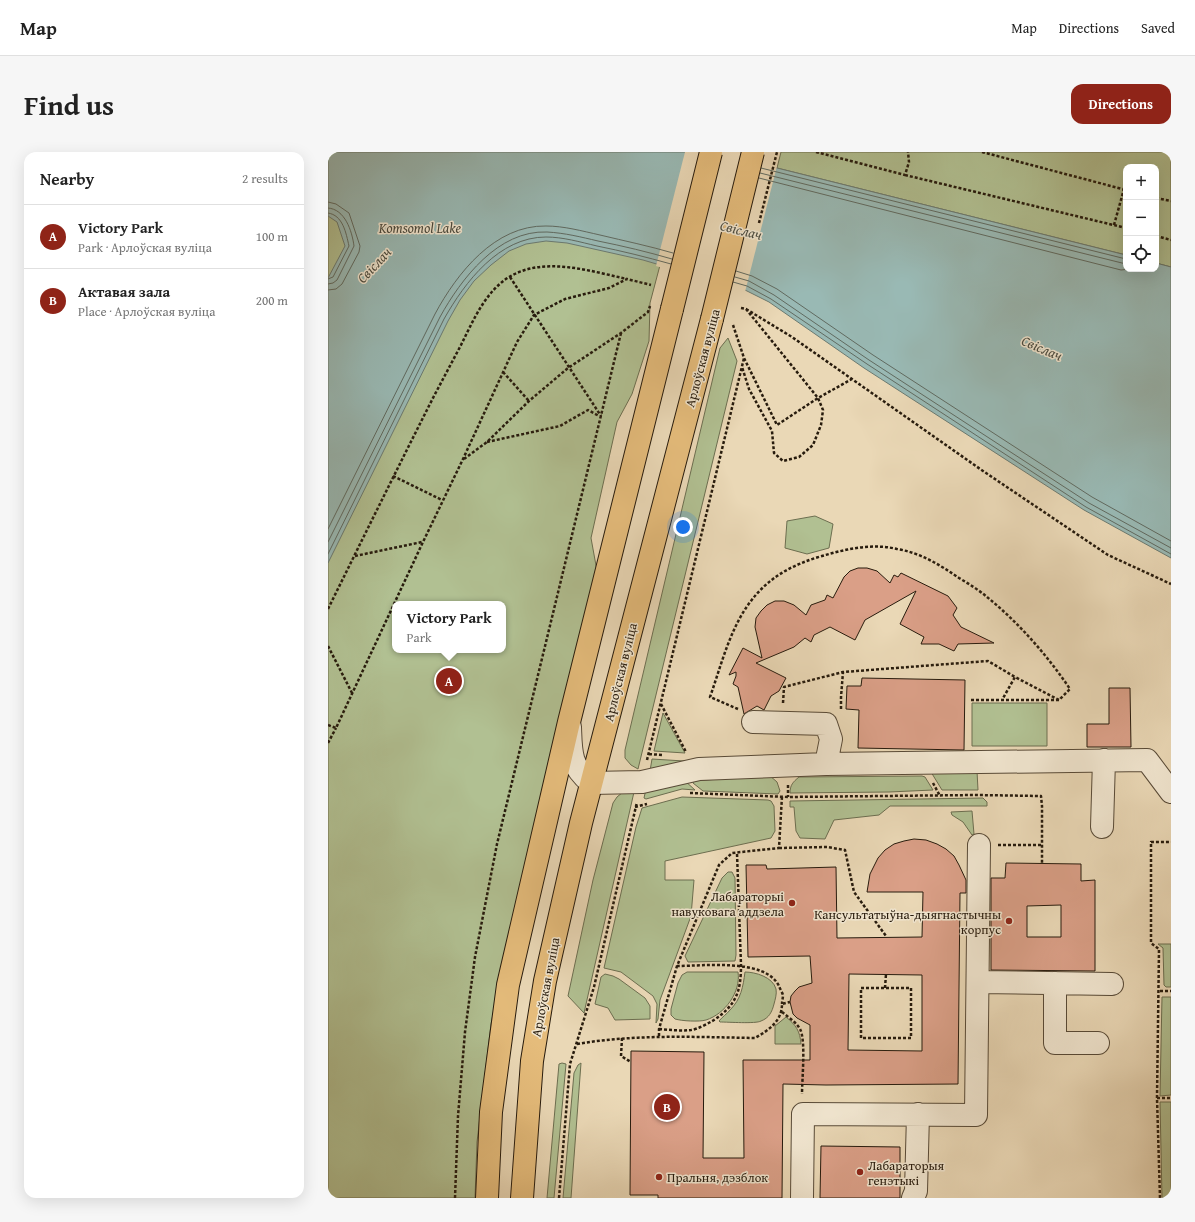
<!DOCTYPE html>
<meta charset="utf-8">
<style>
:root{--surface:#fff;--page:#f6f6f6;--text:#222;--muted:#767676;--line:#e0e0e0;--accent:#8f2418}
body{margin:0;font-family:"Gentium Book Plus",serif;background:var(--page);color:var(--text)}
.controls{position:absolute;right:12px;top:12px;display:grid;overflow:hidden;border-radius:8px;box-shadow:0 4px 16px #0002}
.controls button{width:36px;height:36px;display:grid;place-items:center;padding:0;border:0;border-bottom:1px solid var(--line);background:var(--surface);color:var(--text);font:20px sans-serif}
.you{position:absolute;left:355px;top:375px;width:14px;height:14px;margin:-10px;border:3px solid #fff;border-radius:50%;background:#1a73e8;box-shadow:0 0 0 6px #1a73e833}
.badge{display:grid;place-items:center;width:26px;height:26px;border-radius:50%;background:var(--accent);color:#fff;font-size:13px;font-weight:700}
.pin{position:absolute;translate:-50% -50%;border:2px solid #fff;box-shadow:0 1px 4px #0006}
.popup{position:absolute;left:64px;top:449px;width:114px;height:52px;box-sizing:border-box;display:grid;place-content:center;border-radius:8px;background:var(--surface);filter:drop-shadow(0 1px 3px #0005);font-size:13px;white-space:nowrap;color:var(--muted)}
.popup b{font-size:15px;color:var(--text)}
.popup::after{content:'';position:absolute;left:50%;top:100%;margin-left:-8px;border:8px solid transparent;border-top-color:var(--surface)}
.list{margin:0;padding:0;list-style:none}
h2{display:flex;justify-content:space-between;align-items:center;height:52px;margin:0;padding:0 16px;font-size:17px}
h2 small{font-size:13px;font-weight:400;color:var(--muted)}
.list li{display:grid;grid-template-columns:26px 1fr auto;gap:12px;align-items:center;box-sizing:border-box;height:64px;padding:0 16px;border-top:1px solid var(--line)}
.list b{display:block;font-size:15px;white-space:nowrap}
.list p{margin:0;font-size:13px;white-space:nowrap;color:var(--muted)}
.list em{font-size:13px;font-style:normal;color:var(--muted)}
.icon{flex:none;width:22px;height:22px;fill:none;stroke:currentColor;stroke-width:2;stroke-linecap:round;stroke-linejoin:round}
.map{position:relative;flex:none;width:843px;height:1046px;overflow:hidden;border-radius:12px}
header{display:flex;align-items:center;gap:24px;box-sizing:border-box;height:56px;padding:0 20px;background:var(--surface);border-bottom:1px solid var(--line)}
header strong{font-size:19px}
nav{display:flex;gap:22px;margin-inline-start:auto;font-size:14px}
.intro{display:flex;align-items:center;justify-content:space-between;box-sizing:border-box;height:96px;padding:0 24px}
h1{margin:0;font-size:28px}
.button{padding:10px 18px;border-radius:12px;background:var(--accent);color:#fff;font-size:14px;font-weight:700}
main{display:flex;gap:24px;padding:0 24px}
aside{flex:1;background:var(--surface);border-radius:12px;box-shadow:0 4px 16px #0002}
.map>svg:first-child{display:block}
.green{fill:#b1c092;stroke:#6c6e50;fill-rule:evenodd}
.water{fill:#99b9b4;stroke:#6b7a71}
.pier{fill:#ead8b6}
.lines{fill:none;stroke-linecap:round;stroke-linejoin:round}
.shore{stroke:#606a60;stroke-width:1}
.building{fill:#da9f87;stroke:#271b0d;fill-rule:evenodd}
.minor-casing{stroke:#584a37;stroke-width:24}
.major-casing{stroke:#271b0d;stroke-width:24}
.path{stroke:#271b0d;stroke-width:2.5;stroke-dasharray:3 2;stroke-linecap:butt}
.minor{stroke:#f1e6d0;stroke-width:22}
.major{stroke:#e5bc7b;stroke-width:22}
.major-bridge-casing{stroke:#271b0d;stroke-width:24;stroke-linecap:butt}
.path-bridge{stroke:#271b0d;stroke-width:2.5;stroke-dasharray:3 2;stroke-linecap:butt}
.major-bridge{stroke:#e5bc7b;stroke-width:22}
.poi-dot{fill:#8f2418;stroke:#f1e6d0;stroke-width:1.5}
.labels{text-anchor:middle;stroke-width:3;stroke-linejoin:round;paint-order:stroke}
.street-label{font-size:13px;fill:#271b0d;stroke:#f1e6d0}
.poi-label{font-size:13px;fill:#271b0d;stroke:#f1e6d0;text-anchor:end}
.water-label{font-size:14px;font-style:italic;fill:#494a3f;stroke:#f1e6d0}
</style>
<header>
<strong>Map</strong>
<nav><a>Map</a><a>Directions</a><a>Saved</a></nav>
</header>
<div class="intro"><h1>Find us</h1><a class="button">Directions</a></div>
<main>
<aside>
<h2>Nearby<small>2 results</small></h2>
<ul class="list">
<li><span class="badge">A</span><div><b>Victory Park</b><p>Park · Арлоўская вуліца</p></div><em>100 m</em></li>
<li><span class="badge">B</span><div><b>Актавая зала</b><p>Place · Арлоўская вуліца</p></div><em>200 m</em></li>
</ul>
</aside>
<div class="map">
<svg width="843" height="1046" viewBox="0 0 843 1046">
<rect width="100%" height="100%" fill="#ead8b6"/>
<filter id="stains"><feTurbulence type="fractalNoise" baseFrequency=".005" numOctaves="4"/><feColorMatrix values="0 0 0 0 .2 0 0 0 0 .09 0 0 0 0 .02 0 0 0 .5 -.17"/></filter>
<radialGradient id="worn" r=".72"><stop offset=".6" stop-color="#630" stop-opacity="0"/><stop offset="1" stop-color="#630" stop-opacity=".3"/></radialGradient>
<!-- green -->
<path class="green" d="M0 0H362L322 151 321 189 304 242 289 270 263 386 269 419 185 765 163 872 149 990 147 1046H0ZM67 452H175V498H67Z
M453 0H843V115L828 111V15H798V103L449 16Z
M400 186 409 209 310 617 303 613 297 606V598L392 196Z
M487 364 505 372 501 396 479 402 457 396 459 369Z
M644 551H719V594H644Z
M335 561 357 601 326 599Z
M324 607 356 609 322 619Z
M649 619 650 638H614L603 620Z
M441 623 449 630 452 639 450 642 375 639 365 631V629Z
M594 624 597 625 605 638 561 640 462 641C462 633 465 630 471 625Z
M356 628 367 638 354 637 318 647 316 646 318 637Z
M295 640H306L256 861 240 844 265 728 285 651 289 645Z
M354 645 440 648 443 649 446 654 447 679 443 686 337 709V728H366L363 764 332 848 330 867 328 871 329 852 325 844 293 820 276 816 308 675 314 656Z
M655 646 659 650V654H562L551 663 506 668 497 687 472 686 468 679 466 655H462V649Z
M644 659 646 682 644 683 635 670 624 663 623 660Z
M400 720H404L407 726 408 803 407 809 360 810 357 804 394 726Z
M830 792H843V835H838L836 833 835 796Z
M359 820H410C413 840 397 862 378 868 371 870 354 869 347 867L343 863V857L350 831 354 823Z
M417 820C427 820 445 825 448 837 449 842 447 848 446 852 444 860 441 866 433 869 428 872 400 870 392 870L391 869C394 865 399 862 402 858 413 847 415 835 417 820Z
M277 822 285 824 291 827 317 846 322 854V867L287 868 280 856 267 852 273 825Z
M834 845H843V943L832 944Z
M458 865C468 873 472 879 473 892H447V874Z
M234 911 238 912 226 1046H219L231 912Z
M253 911 243 1046H235L246 921 250 913Z
M832 950H843V1046H834Z"/>
<!-- water -->
<path class="water" d="M0 0H395L449 16 798 103V117H828V111L843 115V406L756 358 536 216 441 150 417 138 315 108 239 91 218 89 198 92 181 99 163 113 146 129 132 148 120 169 0 411V126L17 94 9 70 0 64Z"/>
<!-- pier -->
<path class="pier" d="M357 0H402L449 14 417 140 328 114Z"/>
<g class="lines">
<!-- shore -->
<path class="shore" d="M433 16 798 107
M432 21 798 112
M431 26 793 118 803 117
M0 50 8 52 21 61 32 94 31 100 14 132 8 137 0 138
M0 56C17 57 24 79 26 94L9 128 5 131 0 132
M0 61C15 63 18 81 21 94L5 125 0 127
M408 119 424 124 449 137 545 203 764 345 843 389
M407 125 421 129 446 143 541 208 761 351 843 396
M405 130 419 134 443 147 539 212 758 355 843 402
M0 377 107 162C129 121 167 73 218 74 236 74 254 79 272 83 297 89 321 94 345 101
M0 390 112 165C133 127 170 78 219 80 237 81 253 85 270 89 295 94 320 100 344 107
M0 402 116 167C137 130 171 85 218 85 235 85 252 90 269 94 294 99 318 105 343 112"/>
</g>
<!-- building -->
<path class="building" d="M530 416H539L549 419 562 431 566 423 570 425 573 421 620 444 629 456 625 463 633 475 666 491 630 492 626 499 611 492H593L596 485 572 472 588 439 537 468 527 488 502 475 486 483 483 490 477 486 466 495 428 511 458 526 451 539 443 544 436 558 429 554 416 562 410 535 405 532 408 524V520L401 523 415 496 434 506 427 475 428 466 433 459 439 453 447 449H456L466 453 478 463 483 453 497 448 499 443 505 446 516 425 522 419Z
M534 526 637 528 636 598 530 596 531 558 518 557 519 534H533Z
M781 536H802L803 595H759V572H781Z
M586 687 598 688 609 692 618 697 626 704 631 713 638 728V741H632L630 932 498 933 455 932 454 1046H330V1043H302L303 899 376 900 375 1006H416L415 908H482V873L469 866 465 862 462 850 463 844 467 839 471 835 484 831 482 804 420 805 418 713H438L439 717 508 715 509 786 594 785 595 740H539L542 722 550 706 557 698 566 692 576 689ZM521 822 594 823V899L520 898Z
M678 711 753 712V729L767 728V819L663 818V726H677ZM733 753V785H699V754Z
M493 994 572 995V1046H492Z"/>
<g class="lines">
<defs>
<path id="minor" d="M425 570 498 572 503 587 498 612
M242 575C243 602 242 613 263 631L314 630 371 617 498 612 819 608 843 640
M774 675 776 608
M650 830 784 832
M727 831V891H770
M474 1046 475 962 648 963 651 693
M585 1046 588 1039 590 962"/>
<path id="major" d="M159 1046 163 960 180 833 241 570 344 157
M194 1046 204 909 217 829 253 671 384 167"/>
</defs>
<!-- minor casing -->
<use href="#minor" class="minor-casing"/>
<!-- major casing -->
<use href="#major" class="major-casing"/>
<!-- path -->
<path class="path" d="M488 0 577 23 581 10 580 0
M654 0 798 38
M577 23 798 76
M828 46 843 49
M786 73 796 37
M828 84 843 88
M182 125 273 264
M413 156 418 157 490 246 495 258 493 273 485 293 471 305 455 309 446 301 444 279 421 237 414 215
M418 157 464 185 655 319 780 403 843 432
M405 173 416 206 449 273 490 246 524 227
M175 220 201 249
M159 290 232 274 260 258 271 264
M136 307 159 290 201 249 240 216 293 181 320 160 322 154
M65 324 114 348
M27 404 94 390
M0 457C35 386 70 315 106 244 115 227 124 210 133 193 145 169 157 140 181 125 216 104 262 119 299 127
M0 494 24 541
M643 548H731
M455 551 456 535 515 520 660 509 687 525
M333 552 358 600
M410 557 382 545C393 514 401 480 420 453 439 426 463 413 494 404 518 397 544 391 569 397 593 401 612 413 631 426 641 432 651 438 659 445 691 471 719 503 742 537L731 548 687 525 674 548
M513 557V545L515 520
M0 573 8 576 95 390 135 307 189 190 206 163 237 147 281 136 299 127 323 133
M0 591 8 576
M321 602 334 603
M319 608 416 206
M605 631 612 644
M460 633V645
M362 641 460 645 648 643 713 644 714 654V711
M307 655 319 652
M670 693H714
M451 696 499 695 517 698 526 740 558 784
M349 814C377 814 437 806 451 834 452 837 454 840 455 843 455 846 454 849 454 852
M533 836H583V886H533Z
M557 836 558 822
M832 839H843
M454 860C460 865 468 870 472 877 478 888 474 927 474 942
M331 877C342 878 353 879 363 878 370 877 379 872 386 868 408 853 413 840 413 813L409 701
M331 884V877L349 814 391 713 404 701 451 696 454 644
M294 886 293 904 303 910
M249 892C308 882 367 885 427 886 441 878 454 869 454 852L462 850
M829 946H843
M127 1046 130 964 137 880 147 805 169 692 293 181
M231 1046 242 912 266 835 309 650
M832 1046 829 946 831 797 823 791V690H843"/>
<!-- minor -->
<use href="#minor" class="minor"/>
<!-- major -->
<use href="#major" class="major"/>
<defs>
<path id="major-bridge" d="M344 157 383 0
M384 167 425 0"/>
</defs>
<!-- major-bridge casing -->
<use href="#major-bridge" class="major-bridge-casing"/>
<!-- path-bridge -->
<path class="path-bridge" d="M431 71 449 0"/>
<!-- major-bridge -->
<use href="#major-bridge" class="major-bridge"/>
</g>
<!-- markers -->
<g class="poi-dot">
<circle cx="464" cy="751" r="4"/>
<circle cx="681" cy="769" r="4"/>
<circle cx="532" cy="1020" r="4"/>
<circle cx="331" cy="1025" r="4"/>
</g>
<g class="labels">
<!-- street labels -->
<g class="street-label">
<text transform="translate(374 206) rotate(-75)" y="5">Арлоўская вуліца</text>
<text transform="translate(292 520) rotate(-76)" y="5">Арлоўская вуліца</text>
<text transform="translate(217 835) rotate(-79)" y="5">Арлоўская вуліца</text>
</g>
<!-- poi labels -->
<g class="poi-label">
<text x="456" y="749">Лабараторыі<tspan x="456" dy="15">навуковага аддзела</tspan></text>
<text x="673" y="767">Кансультатыўна-дыягнастычны<tspan x="673" dy="15">корпус</tspan></text>
<text x="540" y="1018" text-anchor="start">Лабараторыя<tspan x="540" dy="15">генэтыкі</tspan></text>
<text x="339" y="1030" text-anchor="start">Пральня, дэзблок</text>
</g>
<!-- water labels -->
<g class="water-label">
<text x="92" y="81">Komsomol Lake</text>
<text transform="translate(413 78) rotate(14)" y="5">Свіслач</text>
<text transform="translate(46 113) rotate(-47)" y="5">Свіслач</text>
<text transform="translate(714 196) rotate(23)" y="5">Свіслач</text>
</g>
</g>
<rect width="100%" height="100%" filter="url(#stains)"/>
<rect width="100%" height="100%" fill="url(#worn)"/>
</svg>
<div class="controls">
<button>+</button>
<button>−</button>
<button><svg class="icon" aria-label="locate" viewBox="0 0 24 24"><circle cx="12" cy="12" r="6"/><path d="M12 2v4M12 18v4M2 12h4M18 12h4"/></svg></button>
</div>
<div class="you"></div>
<div class="pin badge" style="left:121px;top:529px">A</div>
<div class="popup"><b>Victory Park</b>Park</div>
<div class="pin badge" style="left:339px;top:955px">B</div>
</div>
</main>
